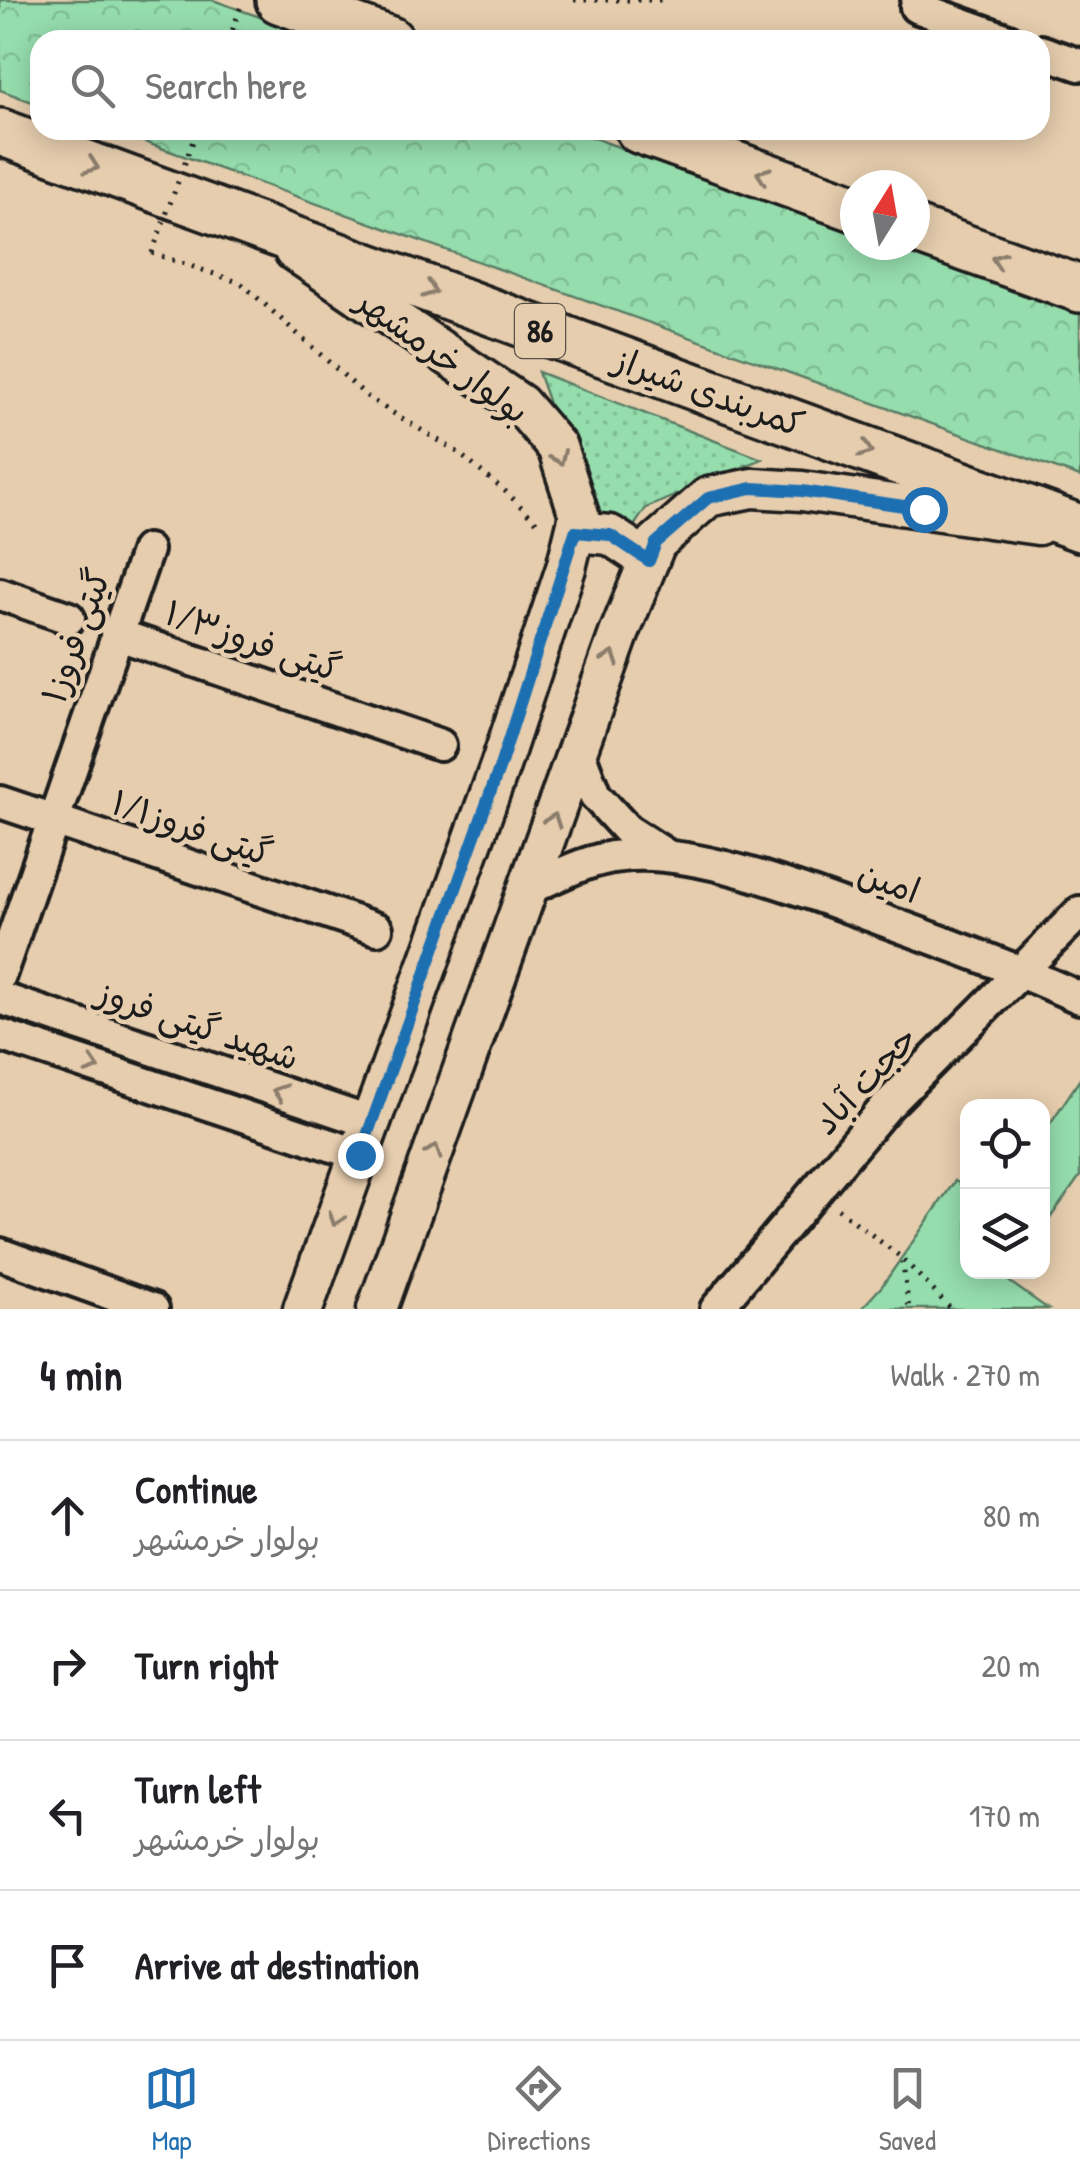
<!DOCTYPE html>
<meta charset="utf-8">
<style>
:root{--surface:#fff;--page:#f6f6f6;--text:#202124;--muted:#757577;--line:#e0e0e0;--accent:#1f6fb2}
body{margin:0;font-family:"Patrick Hand","Playpen Sans Arabic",sans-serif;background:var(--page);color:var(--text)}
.controls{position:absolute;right:30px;bottom:30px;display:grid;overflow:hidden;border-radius:20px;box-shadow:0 5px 25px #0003}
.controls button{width:90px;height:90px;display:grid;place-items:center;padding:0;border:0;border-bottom:2px solid var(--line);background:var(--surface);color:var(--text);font:50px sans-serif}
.compass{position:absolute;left:840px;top:170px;width:90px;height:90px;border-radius:50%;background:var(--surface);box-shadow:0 5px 25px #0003;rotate:11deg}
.stop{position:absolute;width:30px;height:30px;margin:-22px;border:8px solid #1f6fb2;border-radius:50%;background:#fff}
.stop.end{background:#1f6fb2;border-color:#fff;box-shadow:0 2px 10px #0008}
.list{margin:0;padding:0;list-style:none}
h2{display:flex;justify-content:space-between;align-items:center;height:130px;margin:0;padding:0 40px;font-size:42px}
h2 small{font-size:32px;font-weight:400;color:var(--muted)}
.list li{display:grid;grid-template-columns:65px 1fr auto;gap:30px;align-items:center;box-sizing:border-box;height:150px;padding:0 40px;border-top:2px solid var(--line)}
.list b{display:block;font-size:38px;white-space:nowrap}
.list p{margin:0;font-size:32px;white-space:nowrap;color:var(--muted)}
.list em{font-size:32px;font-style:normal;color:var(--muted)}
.icon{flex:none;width:55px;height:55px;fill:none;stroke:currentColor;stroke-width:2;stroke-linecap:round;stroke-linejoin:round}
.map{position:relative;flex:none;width:1080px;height:1309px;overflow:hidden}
.search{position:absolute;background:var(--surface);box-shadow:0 5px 25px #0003;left:30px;right:30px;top:30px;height:110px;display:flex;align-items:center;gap:25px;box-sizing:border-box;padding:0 35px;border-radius:30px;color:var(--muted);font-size:38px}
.sheet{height:730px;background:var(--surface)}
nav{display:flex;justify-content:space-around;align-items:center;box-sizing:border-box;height:140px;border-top:2px solid var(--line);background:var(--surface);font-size:28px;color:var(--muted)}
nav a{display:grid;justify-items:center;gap:5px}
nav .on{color:var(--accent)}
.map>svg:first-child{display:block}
.grass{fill:url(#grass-dots);stroke:#587c64;stroke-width:2.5}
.forest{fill:url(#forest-crowns);stroke:#587c64;stroke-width:2.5}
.park{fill:#95ddad;stroke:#587c64;stroke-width:2.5}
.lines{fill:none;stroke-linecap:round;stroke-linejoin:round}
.minor-casing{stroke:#1c1c1c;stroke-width:38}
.major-casing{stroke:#1c1c1c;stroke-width:45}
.highway-casing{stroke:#1c1c1c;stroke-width:52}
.path{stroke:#1c1c1c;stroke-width:5;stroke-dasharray:2.5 8;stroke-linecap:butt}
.minor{stroke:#e6cdae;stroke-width:30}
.major{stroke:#e6cdae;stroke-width:38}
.highway{stroke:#e6cdae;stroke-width:45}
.path-bridge{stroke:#1c1c1c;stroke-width:5;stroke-dasharray:2.5 8;stroke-linecap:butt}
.oneway{stroke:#8b7d6c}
.route{stroke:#1f6fb2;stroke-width:12}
.labels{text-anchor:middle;stroke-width:9;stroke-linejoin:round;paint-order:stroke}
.shield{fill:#e6cdae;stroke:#595148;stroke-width:2.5}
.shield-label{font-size:32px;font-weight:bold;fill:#1c1c1c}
.street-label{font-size:35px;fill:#1c1c1c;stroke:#e6cdae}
</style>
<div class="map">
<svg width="1080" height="1309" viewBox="0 0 1080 1309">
<defs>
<pattern id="grass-dots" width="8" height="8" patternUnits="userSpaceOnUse" patternTransform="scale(2.5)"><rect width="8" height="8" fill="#95ddad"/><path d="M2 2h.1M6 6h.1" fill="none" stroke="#80bd94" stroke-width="1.8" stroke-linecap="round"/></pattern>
<pattern id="forest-crowns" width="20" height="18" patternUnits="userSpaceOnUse" patternTransform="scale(2.5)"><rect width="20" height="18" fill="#95ddad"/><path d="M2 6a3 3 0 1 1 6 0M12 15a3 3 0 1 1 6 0" fill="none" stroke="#80bd94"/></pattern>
</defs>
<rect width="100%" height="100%" fill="#e6cdae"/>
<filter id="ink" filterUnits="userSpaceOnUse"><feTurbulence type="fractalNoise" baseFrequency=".01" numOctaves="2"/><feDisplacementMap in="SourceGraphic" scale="20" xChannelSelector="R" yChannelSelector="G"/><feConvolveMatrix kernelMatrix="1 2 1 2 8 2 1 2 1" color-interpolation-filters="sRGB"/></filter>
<g filter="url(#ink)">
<!-- grass -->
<path class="grass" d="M538 372 762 459 646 508 630 532 616 517 590 521Z"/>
<!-- forest -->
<path class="forest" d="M0 0H213L323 40H40V105L0 90Z
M111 130H572L855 233V245H889L1080 314V477Z"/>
<!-- park -->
<path class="park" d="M1080 1079V1176L1043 1228V1134Z
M955 1181 967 1188 968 1272H1012L1007 1280 1048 1309H861L882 1286Z"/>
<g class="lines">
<defs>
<path id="minor" d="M918 0 916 7 1008 40
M1040 51 1080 65
M0 594 69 618
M116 634 440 745
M578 750 595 795 627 830 666 855
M0 802 377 929
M528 889C557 876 588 859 621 856 695 847 810 893 880 919 948 944 1015 968 1080 998
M0 975 147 550
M0 998 372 1123
M0 1035 360 1155
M0 1254 153 1309
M716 1309 885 1108 1080 912"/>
<path id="major" d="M294 251 520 404 557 447 579 515 566 568 500 766 303 1309
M575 532 610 535 649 561
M377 1309 619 634 656 543 708 497 752 488 802 491 1038 525"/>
<path id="highway" d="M279 0 390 40
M639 130 855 208
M0 132 1080 528
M915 230 1080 289"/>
</defs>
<!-- minor casing -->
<use href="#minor" class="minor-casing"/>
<!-- major casing -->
<use href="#major" class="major-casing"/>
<!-- highway casing -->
<use href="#highway" class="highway-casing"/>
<!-- path -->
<path class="path" d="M574 0H661
M229 40 242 3
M152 253 241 283 370 399 456 451 506 492 542 527
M838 1209 902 1258 909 1309
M904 1260 951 1309"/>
<!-- minor -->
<use href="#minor" class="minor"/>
<!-- major -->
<use href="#major" class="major"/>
<!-- highway -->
<use href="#highway" class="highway"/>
<!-- path-bridge -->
<path class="path-bridge" d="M152 253 197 130"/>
</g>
<!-- one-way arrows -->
<defs><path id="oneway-chevron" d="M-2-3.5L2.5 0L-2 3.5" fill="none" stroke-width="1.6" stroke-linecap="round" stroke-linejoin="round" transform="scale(2.5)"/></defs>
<g class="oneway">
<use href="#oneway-chevron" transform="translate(92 166) rotate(20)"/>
<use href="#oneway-chevron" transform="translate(763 175) rotate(-160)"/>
<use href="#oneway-chevron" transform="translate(998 260) rotate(-160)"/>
<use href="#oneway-chevron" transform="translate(430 290) rotate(20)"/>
<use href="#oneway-chevron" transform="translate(866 450) rotate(20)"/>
<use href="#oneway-chevron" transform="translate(559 458) rotate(67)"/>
<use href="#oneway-chevron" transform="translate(611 658) rotate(-70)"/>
<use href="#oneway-chevron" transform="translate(553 820) rotate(-70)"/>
<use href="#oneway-chevron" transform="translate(93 1066) rotate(18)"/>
<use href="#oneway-chevron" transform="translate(279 1092) rotate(-161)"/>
<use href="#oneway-chevron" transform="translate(434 1151) rotate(-70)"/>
<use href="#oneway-chevron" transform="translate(336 1219) rotate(110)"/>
</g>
</g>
<g class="lines" filter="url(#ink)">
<!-- route -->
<path class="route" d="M360 1155 500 766 575 532 610 535 649 561 656 543 708 498 752 488 802 491 924 509"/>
</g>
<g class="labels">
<!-- shield labels -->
<rect class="shield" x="515" y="304" width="50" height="54" rx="8"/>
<g class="shield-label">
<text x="540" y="342">86</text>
</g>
<!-- street labels -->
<g class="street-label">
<text transform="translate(443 356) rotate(36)" y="12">بولوار خرمشهر</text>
<text transform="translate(709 392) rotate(20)" y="12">کمربندی شیراز</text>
<text transform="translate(76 636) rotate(-70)" y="12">۱گیتی فروز</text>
<text transform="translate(253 641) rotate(19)" y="12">۱/۳گیتی فروز</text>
<text transform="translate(192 828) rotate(19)" y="12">۱/۱گیتی فروز</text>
<text transform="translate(889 882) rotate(20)" y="12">امین</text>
<text transform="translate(198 1025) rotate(19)" y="12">شهید گیتی فروز</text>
<text transform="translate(865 1080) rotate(-47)" y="12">حجت آباد</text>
</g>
</g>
</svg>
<div class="controls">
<button><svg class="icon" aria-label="locate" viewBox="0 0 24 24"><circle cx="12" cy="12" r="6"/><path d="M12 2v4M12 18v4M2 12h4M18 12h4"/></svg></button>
<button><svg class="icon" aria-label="layers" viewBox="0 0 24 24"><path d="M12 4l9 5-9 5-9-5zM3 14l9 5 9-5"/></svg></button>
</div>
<svg class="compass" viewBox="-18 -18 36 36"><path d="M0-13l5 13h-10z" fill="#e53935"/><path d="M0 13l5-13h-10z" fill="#757577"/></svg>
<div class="stop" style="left:924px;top:509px"></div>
<div class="stop end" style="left:360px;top:1155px"></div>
<div class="search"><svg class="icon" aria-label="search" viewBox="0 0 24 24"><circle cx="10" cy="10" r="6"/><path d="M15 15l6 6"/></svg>Search here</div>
</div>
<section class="sheet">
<h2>4 min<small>Walk · 270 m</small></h2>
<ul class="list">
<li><svg class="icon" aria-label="ahead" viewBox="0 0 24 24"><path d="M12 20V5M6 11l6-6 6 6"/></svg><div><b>Continue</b><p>بولوار خرمشهر</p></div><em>80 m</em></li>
<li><svg class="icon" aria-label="right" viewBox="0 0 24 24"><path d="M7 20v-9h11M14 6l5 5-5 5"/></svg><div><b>Turn right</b></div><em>20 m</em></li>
<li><svg class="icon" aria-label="left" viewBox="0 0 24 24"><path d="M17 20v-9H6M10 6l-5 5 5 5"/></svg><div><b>Turn left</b><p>بولوار خرمشهر</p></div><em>170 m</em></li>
<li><svg class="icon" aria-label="arrive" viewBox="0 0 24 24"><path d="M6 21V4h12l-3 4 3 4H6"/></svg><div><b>Arrive at destination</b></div></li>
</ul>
</section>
<nav>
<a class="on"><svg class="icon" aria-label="map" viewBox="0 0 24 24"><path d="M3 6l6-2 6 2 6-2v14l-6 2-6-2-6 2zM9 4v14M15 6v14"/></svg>Map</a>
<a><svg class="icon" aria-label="directions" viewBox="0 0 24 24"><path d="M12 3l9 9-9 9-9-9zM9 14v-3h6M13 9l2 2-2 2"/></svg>Directions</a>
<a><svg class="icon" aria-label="saved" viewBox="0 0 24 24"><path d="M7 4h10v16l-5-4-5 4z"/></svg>Saved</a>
</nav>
